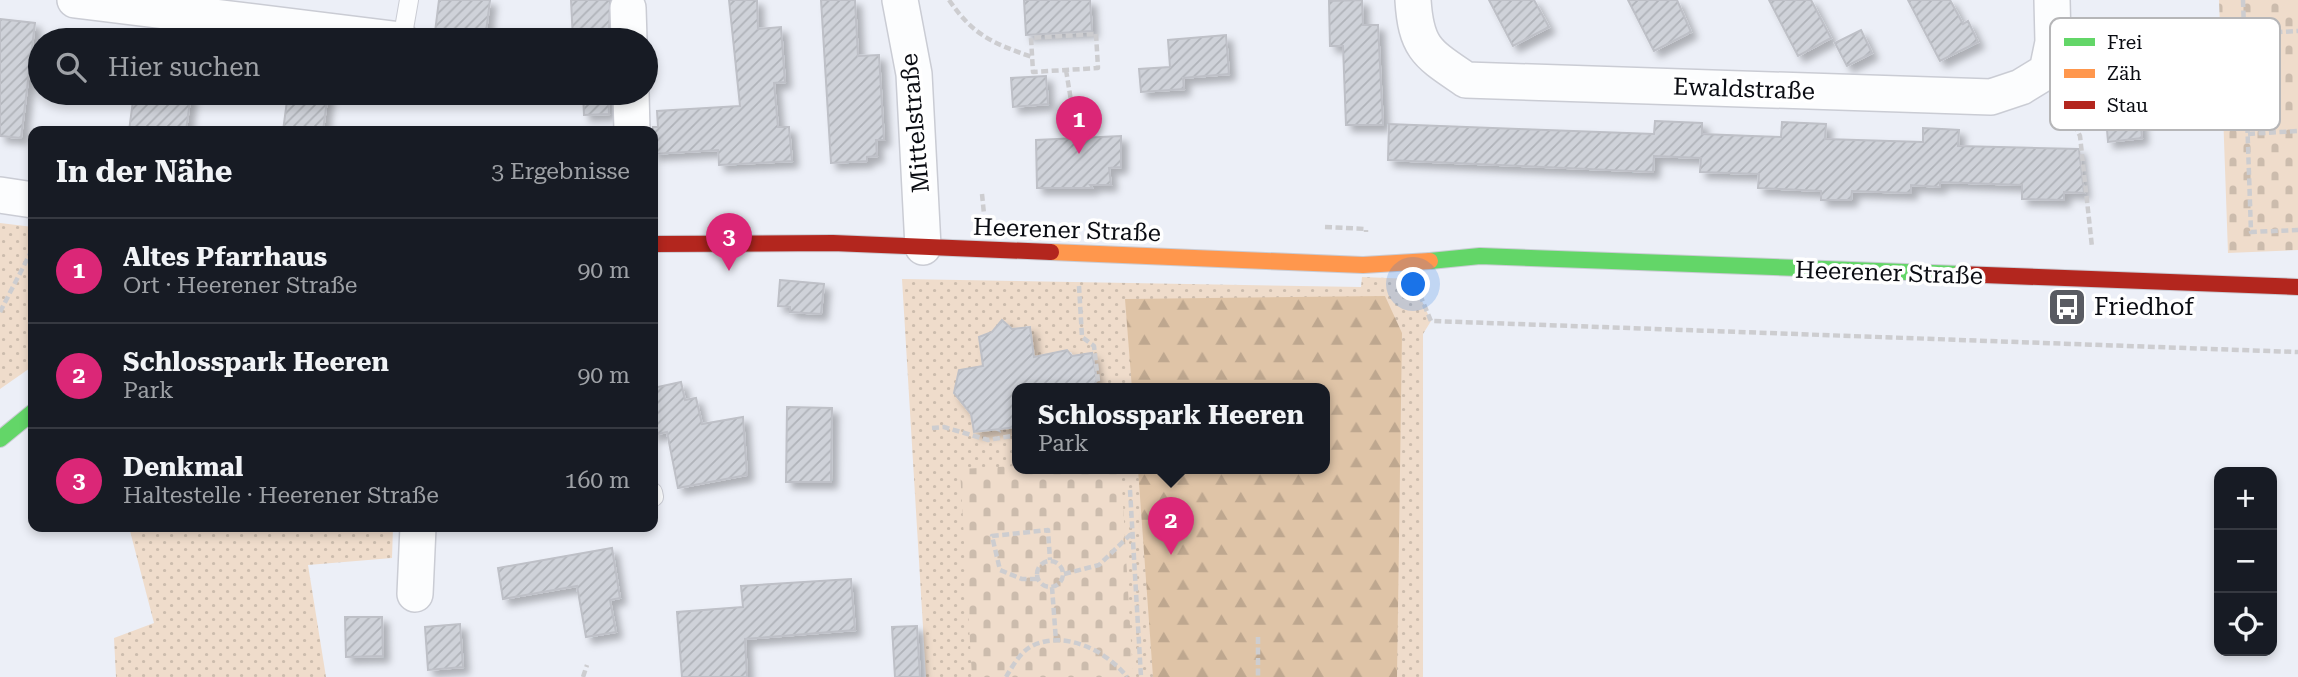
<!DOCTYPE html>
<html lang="de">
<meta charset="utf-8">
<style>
:root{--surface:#171b24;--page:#242831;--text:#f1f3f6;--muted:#9ea1a6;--line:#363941;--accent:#db2777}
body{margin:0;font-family:"Roboto Serif",serif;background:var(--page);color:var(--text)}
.controls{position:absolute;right:21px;bottom:21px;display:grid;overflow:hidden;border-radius:14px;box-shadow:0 4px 10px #0003}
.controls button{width:63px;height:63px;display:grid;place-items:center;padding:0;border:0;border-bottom:2px solid var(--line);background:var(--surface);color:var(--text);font:35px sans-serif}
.you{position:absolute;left:1414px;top:285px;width:24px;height:24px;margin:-18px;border:5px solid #fff;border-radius:50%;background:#1a73e8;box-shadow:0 0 0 10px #1a73e833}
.badge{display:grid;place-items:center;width:46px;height:46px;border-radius:50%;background:var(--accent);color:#fff;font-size:23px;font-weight:700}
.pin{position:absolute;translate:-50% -58px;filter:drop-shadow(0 2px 4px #0008)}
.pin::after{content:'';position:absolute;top:37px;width:24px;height:21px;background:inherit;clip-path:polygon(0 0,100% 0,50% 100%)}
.popup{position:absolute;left:1012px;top:383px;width:318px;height:91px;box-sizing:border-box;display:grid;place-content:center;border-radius:14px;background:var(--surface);filter:drop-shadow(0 2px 5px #0005);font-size:23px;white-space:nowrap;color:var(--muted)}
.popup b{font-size:26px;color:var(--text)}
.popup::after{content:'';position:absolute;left:50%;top:100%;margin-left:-14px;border:14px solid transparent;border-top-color:var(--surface)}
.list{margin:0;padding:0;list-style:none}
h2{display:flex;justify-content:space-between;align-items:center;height:91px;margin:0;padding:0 28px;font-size:30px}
h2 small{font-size:23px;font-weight:400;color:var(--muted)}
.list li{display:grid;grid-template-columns:46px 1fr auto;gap:21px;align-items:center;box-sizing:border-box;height:105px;padding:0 28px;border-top:2px solid var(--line)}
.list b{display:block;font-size:26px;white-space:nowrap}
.list p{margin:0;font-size:23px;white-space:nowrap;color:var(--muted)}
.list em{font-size:23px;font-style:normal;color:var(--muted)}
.icon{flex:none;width:38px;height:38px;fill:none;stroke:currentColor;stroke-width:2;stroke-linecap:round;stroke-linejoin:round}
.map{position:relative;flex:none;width:2298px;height:677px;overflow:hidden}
.search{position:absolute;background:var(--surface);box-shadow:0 4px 10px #0003;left:28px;top:28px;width:630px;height:77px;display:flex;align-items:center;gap:18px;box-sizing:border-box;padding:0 24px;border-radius:38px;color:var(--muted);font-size:26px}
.panel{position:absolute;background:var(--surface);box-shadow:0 4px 10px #0003;left:28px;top:126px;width:630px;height:406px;border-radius:14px}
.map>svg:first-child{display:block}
.grass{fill:url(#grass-dots);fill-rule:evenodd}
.forest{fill:url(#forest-firs)}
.cemetery{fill:url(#cemetery-stones)}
.building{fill:url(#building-hatch);stroke:#bec0c7;stroke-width:2;filter:url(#shadow)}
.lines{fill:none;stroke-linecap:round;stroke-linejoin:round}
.lane-casing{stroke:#caccd4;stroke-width:20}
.street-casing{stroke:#caccd4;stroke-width:38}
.fast-casing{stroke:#caccd4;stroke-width:18}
.slow-casing{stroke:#caccd4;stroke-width:18}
.jam-casing{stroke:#caccd4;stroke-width:18}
.path{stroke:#cdcdd0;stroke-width:4.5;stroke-dasharray:7 3.5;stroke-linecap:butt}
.lane{stroke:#fcfdfe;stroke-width:18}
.street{stroke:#fcfdfe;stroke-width:35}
.fast{stroke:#63d668;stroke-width:16}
.slow{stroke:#ff974d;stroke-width:16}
.jam{stroke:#b3261e;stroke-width:16}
.labels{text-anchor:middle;stroke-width:7;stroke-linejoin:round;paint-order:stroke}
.street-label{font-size:24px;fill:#0a0c12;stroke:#fff}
.poi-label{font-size:24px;fill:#0a0c12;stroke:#fff;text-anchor:start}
.key{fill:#fff;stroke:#b6b6b8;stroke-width:2}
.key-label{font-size:19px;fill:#0a0c12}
</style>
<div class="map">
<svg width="2298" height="677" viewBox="0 0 2298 677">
<defs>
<pattern id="grass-dots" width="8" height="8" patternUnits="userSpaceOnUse" patternTransform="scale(1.75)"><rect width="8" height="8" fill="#efdccb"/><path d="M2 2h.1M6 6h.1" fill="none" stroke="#ccbcad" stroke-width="1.8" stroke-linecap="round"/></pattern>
<pattern id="forest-firs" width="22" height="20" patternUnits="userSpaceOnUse" patternTransform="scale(1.75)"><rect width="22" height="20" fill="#dfc4a7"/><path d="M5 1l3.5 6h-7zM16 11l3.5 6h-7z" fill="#bea78f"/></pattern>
<pattern id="cemetery-stones" width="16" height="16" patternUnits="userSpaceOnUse" patternTransform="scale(1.75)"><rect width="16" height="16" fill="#efdccb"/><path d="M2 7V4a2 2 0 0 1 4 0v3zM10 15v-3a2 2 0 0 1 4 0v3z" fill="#ccbcad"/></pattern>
<pattern id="building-hatch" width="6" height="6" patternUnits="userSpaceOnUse" patternTransform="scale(1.75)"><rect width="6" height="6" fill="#cfd2d9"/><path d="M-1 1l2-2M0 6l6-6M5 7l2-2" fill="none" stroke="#b0b3b9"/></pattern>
<filter id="shadow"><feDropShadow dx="6" dy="6" stdDeviation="3.5" flood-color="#0004"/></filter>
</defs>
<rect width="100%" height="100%" fill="#eceff7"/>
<!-- grass -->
<path class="grass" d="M0 223 33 227V366L0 389Z
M1362 277 1412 279 1431 321 1423 334V677H926L902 279 1361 287ZM1026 326 1030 327 1028 331 1032 358 1044 356V354L1047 356 1071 352 1091 389H1325V469H1017V427L1000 429 1001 433 993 429 974 432 969 405 958 399 959 385 956 384 965 369 986 365 982 341H979L981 335 1023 330Z
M129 527H393L392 558 308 565 326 677H116L114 638 154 623Z"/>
<!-- forest -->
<path class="forest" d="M1385 296 1402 333 1397 677H1153L1138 469H1325V389H1132L1125 299Z"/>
<!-- cemetery -->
<path class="cemetery" d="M2219 0H2298V250L2228 253Z
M1017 466V469H1121L1133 677H972L960 469Z"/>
<!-- building -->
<path class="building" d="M439 0H490L485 40H434Z
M571 0H610L609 40H573Z
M729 0H757L758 29 781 27 785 82 774 83 778 127H789L792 161 719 165 718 150 653 154V127H658L657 111 740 106Z
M821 0H855L858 56 879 55 884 140H876L877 156 867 157V161L831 163Z
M1024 0H1090L1092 31 1026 35Z
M1362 0 1363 25H1378L1383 125H1346L1343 46H1330L1329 1Z
M1489 0H1534L1549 27 1513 46Z
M1628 0H1677L1691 32 1654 51Z
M1769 0H1811L1831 38 1798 56Z
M1908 0H1950L1963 24 1968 21 1978 42 1940 61Z
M0 19 35 23 21 138 0 136Z
M2146 22 2150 66 2164 64 2167 98 2139 102 2142 138 2108 142 2105 105H2110L2097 26Z
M1861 30 1872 53 1847 66 1835 43Z
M1226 35 1229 74 1183 78 1184 89 1141 92 1139 69 1170 67 1168 40Z
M1046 76 1048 104 1013 107 1011 78Z
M134 93H191L186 131H129Z
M288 93H328L323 131H283Z
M583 93H608L609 114 584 115Z
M1655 121 1702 123V134L1752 136 1781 137 1782 122 1826 124 1825 139 1923 142V128L1942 129 1959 130 1958 146 2079 149 2084 193 2064 192V200L2022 199V185L1940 182V187L1911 185V193L1852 191 1851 200H1821V191L1758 188 1759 174 1700 172 1701 158 1654 156 1653 172 1388 160 1389 124 1654 134Z
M1121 136V167L1109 168 1111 185H1090L1092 188H1037L1036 140Z
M780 280 824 284 821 314 790 312V307L778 306Z
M1002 320 1012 329 1030 327 1034 357 1067 350 1072 356 1092 353 1097 380 1091 389H1017V427L974 432 971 414 954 393 959 370 983 366 979 337 992 332Z
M681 382 685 400 696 398 702 424 743 417 747 475 678 488 667 432 653 435V388Z
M787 407 832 408 831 482H786Z
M612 548 620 598 610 600 616 632 586 637 577 586 503 599 498 568Z
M851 579 855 630 745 639 747 677H682L677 612 743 607 741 586Z
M345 617H382L383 656 346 657Z
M460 624 463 667 428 670 425 627Z
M917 626 920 677H895L892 627Z"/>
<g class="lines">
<defs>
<path id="lane" d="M402 40 409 0
M653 492 654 497"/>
<path id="street" d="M75 0 401 40
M900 0 914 74 923 247
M1413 0C1416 49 1428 54 1466 80L1991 97 2021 87 2047 71 2053 42 2052 0
M628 8 629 40
M631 93 632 131
M0 195 33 200
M415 594 418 527"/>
<path id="fast" d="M1430 261 1480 256 1959 274
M0 439 33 412"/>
<path id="slow" d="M1051 252 1363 265 1430 261"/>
<path id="jam" d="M653 244 833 243 1051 252
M1959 274 2298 287"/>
</defs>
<!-- lane casing -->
<use href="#lane" class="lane-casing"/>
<!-- street casing -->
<use href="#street" class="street-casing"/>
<!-- fast casing -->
<use href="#fast" class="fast-casing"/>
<!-- slow casing -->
<use href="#slow" class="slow-casing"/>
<!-- jam casing -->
<use href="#jam" class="jam-casing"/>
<!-- path -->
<path class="path" d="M949 0C973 35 992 43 1032 57
M2243 0 2251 232 2298 230
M1096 34 1098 68 1033 72 1031 38Z
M2244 34 2298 31
M1066 70 1077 137
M2060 96 2080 136 2092 247
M2248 134 2298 131
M982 194 984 214
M1325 227 1366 229V232
M1079 286 1082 337 1094 346 1099 389
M1420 295 1431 321 2298 352
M0 312 33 248
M932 428 944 427 988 440 1017 435
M1130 490 1141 677
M1037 574a13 13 0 1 1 26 0a13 13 0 1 1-26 0Z
M1064 574 1099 565 1132 533
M1037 579H1022L1000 570 992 536 1048 530 1050 560
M1052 587 1056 641
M1258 637V677
M583 677 587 665
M1006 677C1012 667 1019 654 1030 647 1063 629 1106 650 1127 677"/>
<!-- lane -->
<use href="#lane" class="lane"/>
<!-- street -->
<use href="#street" class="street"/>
<!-- fast -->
<use href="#fast" class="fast"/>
<!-- slow -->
<use href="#slow" class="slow"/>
<!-- jam -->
<use href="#jam" class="jam"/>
</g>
<!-- icons -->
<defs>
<symbol id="bus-square" viewBox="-11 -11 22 22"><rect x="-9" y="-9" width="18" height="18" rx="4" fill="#595b62" stroke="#fff"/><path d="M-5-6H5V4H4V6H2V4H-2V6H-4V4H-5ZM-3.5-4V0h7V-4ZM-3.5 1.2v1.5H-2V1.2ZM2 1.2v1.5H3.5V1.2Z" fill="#fff"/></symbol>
</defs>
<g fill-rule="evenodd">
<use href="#bus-square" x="2045" y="285" width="44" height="44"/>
</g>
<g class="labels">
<!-- street labels -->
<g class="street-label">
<text transform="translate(1744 89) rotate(2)" y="8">Ewaldstraße</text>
<text transform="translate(915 123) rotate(-95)" y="8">Mittelstraße</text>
<text transform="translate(1067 230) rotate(2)" y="8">Heerener Straße</text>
<text transform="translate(1889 273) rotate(2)" y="8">Heerener Straße</text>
</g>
<!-- poi labels -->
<g class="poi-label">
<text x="2094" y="315">Friedhof</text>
</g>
</g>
<!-- legend -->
<rect x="2050" y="18" width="230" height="112" rx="10" class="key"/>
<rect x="2064" y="38" width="31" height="8" fill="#63d668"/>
<rect x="2064" y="69" width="31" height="9" fill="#ff974d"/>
<rect x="2064" y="101" width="31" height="8" fill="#b3261e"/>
<g class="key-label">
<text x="2107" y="49">Frei</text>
<text x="2107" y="80">Zäh</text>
<text x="2107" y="112">Stau</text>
</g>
</svg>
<div class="controls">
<button>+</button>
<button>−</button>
<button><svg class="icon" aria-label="locate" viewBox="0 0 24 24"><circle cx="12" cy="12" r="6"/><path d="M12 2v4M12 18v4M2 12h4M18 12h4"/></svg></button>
</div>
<div class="you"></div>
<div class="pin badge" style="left:1079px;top:154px">1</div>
<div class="pin badge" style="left:1171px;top:555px">2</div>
<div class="popup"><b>Schlosspark Heeren</b>Park</div>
<div class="pin badge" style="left:729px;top:271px">3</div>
<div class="search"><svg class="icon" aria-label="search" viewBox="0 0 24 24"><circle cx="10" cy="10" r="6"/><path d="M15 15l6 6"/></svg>Hier suchen</div>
<section class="panel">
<h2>In der Nähe<small>3 Ergebnisse</small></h2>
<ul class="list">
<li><span class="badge">1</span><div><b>Altes Pfarrhaus</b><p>Ort · Heerener Straße</p></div><em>90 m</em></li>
<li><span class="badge">2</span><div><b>Schlosspark Heeren</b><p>Park</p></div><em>90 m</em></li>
<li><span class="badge">3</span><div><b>Denkmal</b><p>Haltestelle · Heerener Straße</p></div><em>160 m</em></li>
</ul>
</section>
</div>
